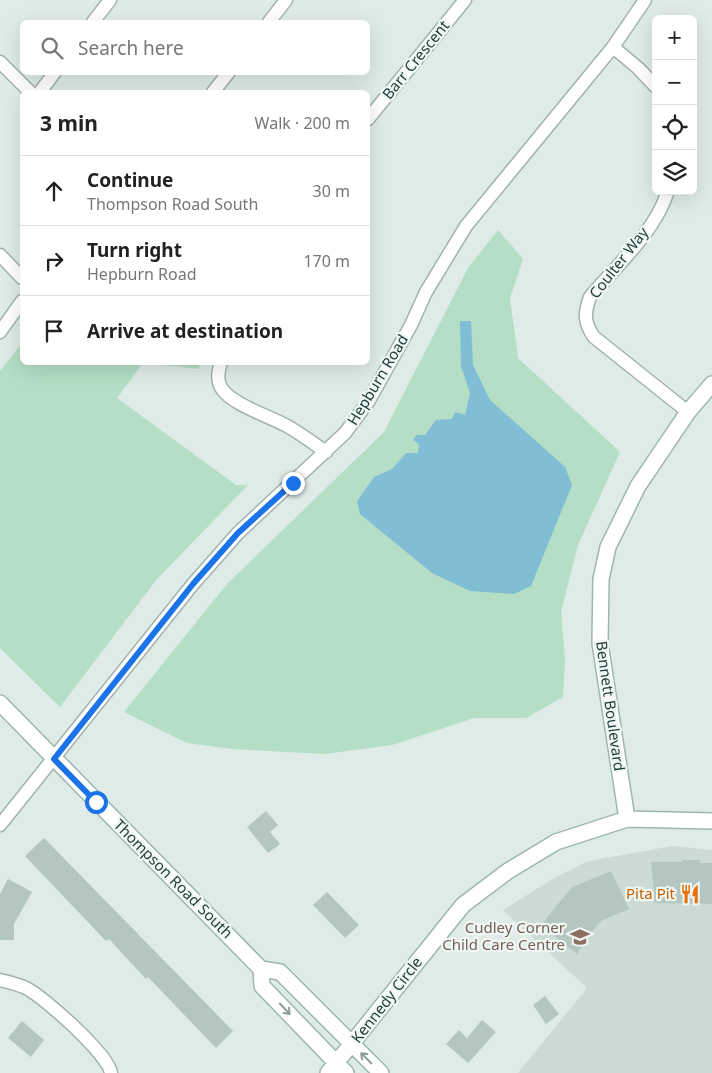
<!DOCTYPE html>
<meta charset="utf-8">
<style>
:root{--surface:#fff;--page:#f2f2f2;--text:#222;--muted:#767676;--line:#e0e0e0}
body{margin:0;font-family:"Noto Sans",sans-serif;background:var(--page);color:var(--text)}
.controls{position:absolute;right:15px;top:15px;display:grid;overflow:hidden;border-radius:8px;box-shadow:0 5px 20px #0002}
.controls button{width:45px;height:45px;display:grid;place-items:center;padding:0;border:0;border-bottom:1px solid var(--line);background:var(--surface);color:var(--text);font:25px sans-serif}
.stop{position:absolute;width:15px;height:15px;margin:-11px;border:4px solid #1a73e8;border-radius:50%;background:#fff}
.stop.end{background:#1a73e8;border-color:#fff;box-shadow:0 1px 5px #0008}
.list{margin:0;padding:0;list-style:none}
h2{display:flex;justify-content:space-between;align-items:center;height:65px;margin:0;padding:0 20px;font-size:21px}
h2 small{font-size:16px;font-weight:400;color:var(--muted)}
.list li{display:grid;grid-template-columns:32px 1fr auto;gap:15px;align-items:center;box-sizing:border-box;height:70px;padding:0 20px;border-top:1px solid var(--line)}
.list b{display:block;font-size:19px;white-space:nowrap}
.list p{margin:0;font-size:16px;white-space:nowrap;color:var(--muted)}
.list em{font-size:16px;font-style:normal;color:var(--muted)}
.icon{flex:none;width:28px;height:28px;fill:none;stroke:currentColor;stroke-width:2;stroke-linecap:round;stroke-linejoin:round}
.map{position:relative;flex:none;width:712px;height:1073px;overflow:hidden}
.search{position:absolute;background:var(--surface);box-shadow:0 5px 20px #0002;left:20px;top:20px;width:350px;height:55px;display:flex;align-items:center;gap:12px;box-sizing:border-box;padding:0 18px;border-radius:8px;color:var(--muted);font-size:19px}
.panel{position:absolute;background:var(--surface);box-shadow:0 5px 20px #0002;left:20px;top:90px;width:350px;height:275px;border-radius:8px}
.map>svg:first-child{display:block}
.built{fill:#ccdbd6}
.green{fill:#b4dec5}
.water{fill:#81bdd5}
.building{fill:#b3c6c0}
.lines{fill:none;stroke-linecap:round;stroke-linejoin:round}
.street-casing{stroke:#a1b3af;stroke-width:15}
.secondary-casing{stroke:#9cb7b1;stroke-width:18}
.street{stroke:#fff;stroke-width:12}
.secondary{stroke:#fff;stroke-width:15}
.oneway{stroke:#8e9d9b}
.route{stroke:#1a73e8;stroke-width:6}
.labels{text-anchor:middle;stroke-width:4.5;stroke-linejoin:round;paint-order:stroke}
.street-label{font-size:15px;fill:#1e3b37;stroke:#eef7f4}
.food-label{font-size:15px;fill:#c56008;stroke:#eef7f4;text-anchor:end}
.education-label{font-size:15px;fill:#785e54;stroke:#eef7f4;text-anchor:end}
</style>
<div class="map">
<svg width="712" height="1073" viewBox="0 0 712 1073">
<rect width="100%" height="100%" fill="#deebe7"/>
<!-- built -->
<path class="built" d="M672 846 712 850V1073H518L587 988 503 910 554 878 589 861Z"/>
<!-- green -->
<path class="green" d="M498 230 523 259 510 298 518 358 620 452 578 545 561 612 565 659 563 697 526 718H474L392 745 324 754 232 749 187 743 124 712 227 584 384 432 468 268Z
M22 343V362L200 363 199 369 143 363 117 398 236 485H248L157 579 60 707 0 648V371Z"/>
<!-- water -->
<path class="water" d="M460 321H471L473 365 490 400 565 467 572 485 531 586 514 594 470 591 432 573 360 514 357 501 374 477 392 469 406 453H418L419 444 413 440 417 435H425L436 420 452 419 455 412 465 415 470 393 461 366Z"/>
<!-- building -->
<path class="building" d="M266 811 278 825 270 832 280 844 268 853 247 827Z
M44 838 233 1031 216 1048 148 977 146 979 109 939 106 941 25 856Z
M682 860H700V863H712V904L655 903 651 862H682Z
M611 871 629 909 601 921 582 943 584 944 577 954 541 925 572 887Z
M8 879 32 892 14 924V940H0V894Z
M327 892 359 925 345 938 313 905Z
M545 996 559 1014 546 1024 533 1005Z
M482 1020 496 1032 468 1063 446 1044 459 1030 467 1038Z
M22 1021 44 1040 31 1057 8 1038Z"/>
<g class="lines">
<defs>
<path id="street" d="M93 22 110 0
M269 22 286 0
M613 47 638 68 656 87
M0 62 30 92
M40 92 55 72
M213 92 229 72
M368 119 465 0
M668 191C655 232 617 265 590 297 584 313 584 323 594 337L688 412
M0 255 22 278
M0 332 22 301
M221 362C218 371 216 381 222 389 233 405 269 416 287 426 300 433 313 443 326 452
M0 825 193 584 238 533 345 433 368 402 411 325 426 292 466 226 613 47 645 0
M0 980C9 982 18 984 26 988 44 997 109 1055 111 1073"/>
<path id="secondary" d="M0 703 261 969 280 972 381 1073
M627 819 600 643 601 579 608 547 638 486 688 412 712 384
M261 969 262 986 346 1073
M328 1073 463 905 508 871 556 842 627 819 712 821"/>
</defs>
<!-- street casing -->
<use href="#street" class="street-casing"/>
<!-- secondary casing -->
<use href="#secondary" class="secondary-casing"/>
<!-- street -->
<use href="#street" class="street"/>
<!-- secondary -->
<use href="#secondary" class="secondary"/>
</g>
<!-- one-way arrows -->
<defs><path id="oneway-shaft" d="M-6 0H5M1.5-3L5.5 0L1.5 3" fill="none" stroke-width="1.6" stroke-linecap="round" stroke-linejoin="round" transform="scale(1.25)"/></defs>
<g class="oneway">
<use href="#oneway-shaft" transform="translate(285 1009) rotate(47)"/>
<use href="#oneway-shaft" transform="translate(366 1058) rotate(-135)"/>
</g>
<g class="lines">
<!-- route -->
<path class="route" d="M96 802 54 759 193 584 238 533 293 483"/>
</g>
<!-- icons -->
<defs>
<symbol id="restaurant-bare" viewBox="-9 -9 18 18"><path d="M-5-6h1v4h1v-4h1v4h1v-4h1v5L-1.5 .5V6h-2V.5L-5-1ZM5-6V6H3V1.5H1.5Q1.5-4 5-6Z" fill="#e8710a" stroke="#eef7f4" stroke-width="2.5" paint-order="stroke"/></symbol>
<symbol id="school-bare" viewBox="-9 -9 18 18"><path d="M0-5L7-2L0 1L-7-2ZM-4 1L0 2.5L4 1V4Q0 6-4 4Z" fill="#8d6e63" stroke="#eef7f4" stroke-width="2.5" paint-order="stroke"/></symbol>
</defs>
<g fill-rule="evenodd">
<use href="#restaurant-bare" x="676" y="880" width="28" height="28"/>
<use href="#school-bare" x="566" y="923" width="28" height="28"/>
</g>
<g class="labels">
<!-- street labels -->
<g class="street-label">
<text transform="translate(416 60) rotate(-51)" y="5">Barr Crescent</text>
<text transform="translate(619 263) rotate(-52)" y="5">Coulter Way</text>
<text transform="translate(378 380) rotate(-59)" y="5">Hepburn Road</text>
<text transform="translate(610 706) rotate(82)" y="5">Bennett Boulevard</text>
<text transform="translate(173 879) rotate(45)" y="5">Thompson Road South</text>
<text transform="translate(387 1000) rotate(-52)" y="5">Kennedy Circle</text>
</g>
<!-- food labels -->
<g class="food-label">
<text x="675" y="899">Pita Pit</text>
</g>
<!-- education labels -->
<g class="education-label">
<text x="565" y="933">Cudley Corner<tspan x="565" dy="17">Child Care Centre</tspan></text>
</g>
</g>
</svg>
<div class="controls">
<button>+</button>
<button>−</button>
<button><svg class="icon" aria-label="locate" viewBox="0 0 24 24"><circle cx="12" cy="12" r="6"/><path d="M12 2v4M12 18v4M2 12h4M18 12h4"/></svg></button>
<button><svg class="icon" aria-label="layers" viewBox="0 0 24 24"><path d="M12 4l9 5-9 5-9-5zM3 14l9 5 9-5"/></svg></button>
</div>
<div class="stop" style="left:96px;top:802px"></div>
<div class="stop end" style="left:293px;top:483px"></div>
<div class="search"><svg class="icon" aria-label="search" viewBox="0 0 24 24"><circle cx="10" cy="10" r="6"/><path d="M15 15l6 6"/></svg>Search here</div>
<section class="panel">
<h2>3 min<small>Walk · 200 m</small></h2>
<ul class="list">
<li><svg class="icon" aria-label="ahead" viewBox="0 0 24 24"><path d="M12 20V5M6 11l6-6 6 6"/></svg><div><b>Continue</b><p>Thompson Road South</p></div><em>30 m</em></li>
<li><svg class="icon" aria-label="right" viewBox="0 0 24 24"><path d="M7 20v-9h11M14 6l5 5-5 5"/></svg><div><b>Turn right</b><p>Hepburn Road</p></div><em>170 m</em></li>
<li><svg class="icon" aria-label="arrive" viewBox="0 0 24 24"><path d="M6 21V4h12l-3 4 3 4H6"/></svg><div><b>Arrive at destination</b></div></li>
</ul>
</section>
</div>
